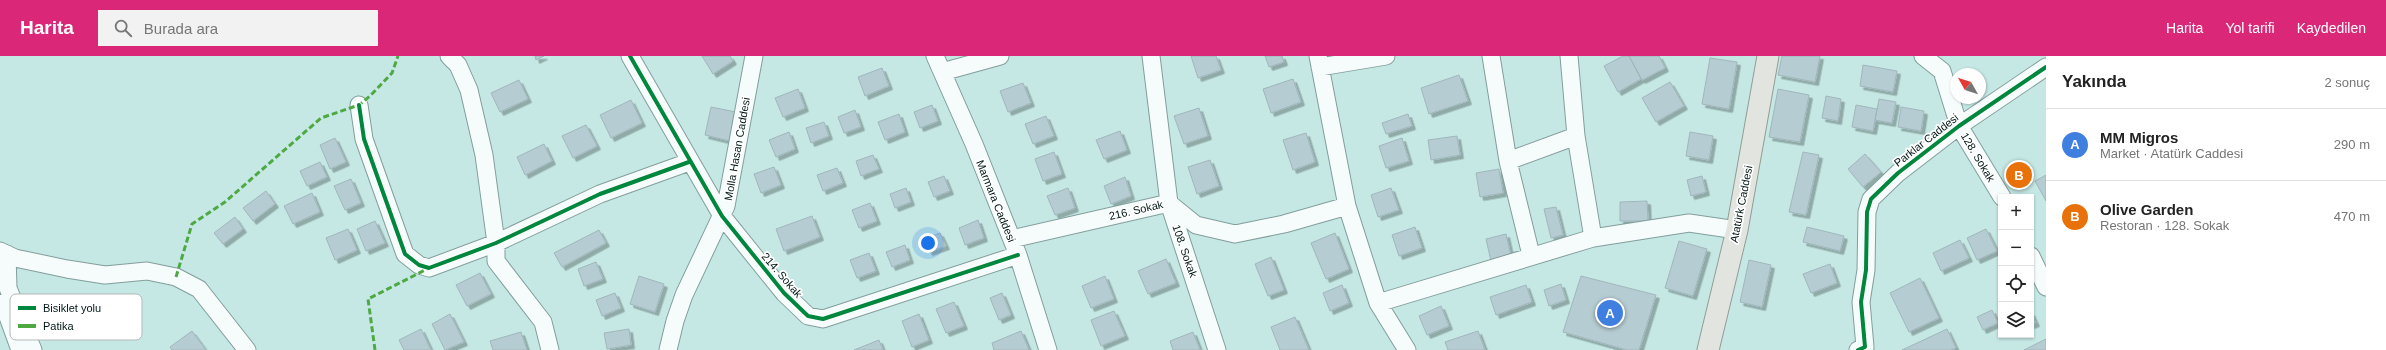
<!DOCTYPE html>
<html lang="tr">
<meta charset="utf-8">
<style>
:root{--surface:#fff;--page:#f2f2f2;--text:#222;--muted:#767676;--line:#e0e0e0;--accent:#db2777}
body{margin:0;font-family:Helvetica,sans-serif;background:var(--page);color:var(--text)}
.controls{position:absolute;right:12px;bottom:12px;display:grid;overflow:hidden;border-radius:0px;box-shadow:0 1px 3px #0004}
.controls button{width:36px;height:36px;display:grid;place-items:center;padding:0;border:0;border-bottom:1px solid var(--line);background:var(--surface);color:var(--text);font:20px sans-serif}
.compass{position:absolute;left:1950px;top:12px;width:36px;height:36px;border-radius:50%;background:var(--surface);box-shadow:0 1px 3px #0004;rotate:309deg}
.you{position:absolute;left:928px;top:187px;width:14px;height:14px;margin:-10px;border:3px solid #fff;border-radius:50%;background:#1a73e8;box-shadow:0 0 0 6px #1a73e833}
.badge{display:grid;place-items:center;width:26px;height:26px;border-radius:50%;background:var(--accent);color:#fff;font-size:13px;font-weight:700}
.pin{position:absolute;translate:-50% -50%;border:2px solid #fff;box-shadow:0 1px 4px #0006}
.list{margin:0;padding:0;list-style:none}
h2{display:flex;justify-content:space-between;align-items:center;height:52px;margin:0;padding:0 16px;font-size:17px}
h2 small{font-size:13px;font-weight:400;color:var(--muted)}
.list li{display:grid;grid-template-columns:26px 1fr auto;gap:12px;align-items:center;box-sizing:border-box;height:72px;padding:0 16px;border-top:1px solid var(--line)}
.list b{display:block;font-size:15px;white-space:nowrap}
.list p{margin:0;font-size:13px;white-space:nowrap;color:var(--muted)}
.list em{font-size:13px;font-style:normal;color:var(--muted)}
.icon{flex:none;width:22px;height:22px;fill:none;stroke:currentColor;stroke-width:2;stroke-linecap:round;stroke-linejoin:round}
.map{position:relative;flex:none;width:2046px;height:294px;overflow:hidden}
header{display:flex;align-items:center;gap:24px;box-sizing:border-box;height:56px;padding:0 20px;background:var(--accent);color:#fff}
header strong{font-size:19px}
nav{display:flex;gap:22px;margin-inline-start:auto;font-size:14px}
.search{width:280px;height:36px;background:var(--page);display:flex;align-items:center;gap:10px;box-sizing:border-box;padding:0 14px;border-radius:0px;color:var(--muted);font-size:15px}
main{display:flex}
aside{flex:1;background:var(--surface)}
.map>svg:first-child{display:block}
.building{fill:#b5ccd2;stroke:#a0b6bb;filter:url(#shadow)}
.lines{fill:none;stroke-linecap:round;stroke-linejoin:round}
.minor-casing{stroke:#829e9c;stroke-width:19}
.major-casing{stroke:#929d94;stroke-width:23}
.minor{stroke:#f6fcfb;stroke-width:17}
.major{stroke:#e2e4df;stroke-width:21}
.quiet{stroke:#4fa942;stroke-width:3;stroke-dasharray:6 3;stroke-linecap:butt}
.cycleway-casing{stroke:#fff;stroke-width:6}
.cycleway{stroke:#00873e;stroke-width:4}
.labels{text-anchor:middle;stroke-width:3.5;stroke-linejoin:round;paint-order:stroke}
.street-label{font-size:11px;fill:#001715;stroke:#fff}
.key{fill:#fff;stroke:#b2b9b9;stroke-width:1}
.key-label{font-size:11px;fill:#001715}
</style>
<header>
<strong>Harita</strong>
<div class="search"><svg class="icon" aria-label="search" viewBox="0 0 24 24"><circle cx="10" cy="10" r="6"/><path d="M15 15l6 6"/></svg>Burada ara</div>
<nav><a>Harita</a><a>Yol tarifi</a><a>Kaydedilen</a></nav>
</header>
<main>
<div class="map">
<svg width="2046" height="294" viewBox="0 0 2046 294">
<defs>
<filter id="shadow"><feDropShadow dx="3.5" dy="3.5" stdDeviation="0" flood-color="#0004"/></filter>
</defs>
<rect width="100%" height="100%" fill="#c5e8e5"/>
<!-- building -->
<path class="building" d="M535 0H544L536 4Z
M702 0H730L733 5 713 18Z
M1191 0H1216L1221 14 1198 22Z
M1265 0H1282L1284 6 1269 11Z
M1623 0H1629L1641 23 1618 36 1604 10Z
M1629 0H1659L1665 12 1642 24Z
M1782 0H1820L1815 26 1778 19Z
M1710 2 1737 6 1729 53 1702 48Z
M1863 9 1897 15 1893 36 1860 30Z
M882 12 889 30 865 40 858 21Z
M1459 19 1468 45 1429 58 1421 32Z
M1293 23 1301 46 1271 57 1263 33Z
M519 24 528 43 500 56 491 37Z
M1670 26 1684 50 1656 66 1642 42Z
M1023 27 1031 47 1008 56 1000 35Z
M798 33 805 52 783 61 775 42Z
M1778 33 1809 39 1800 86 1769 81Z
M1826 40 1841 43 1838 65 1822 62Z
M1879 43 1896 46 1892 67 1875 64Z
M631 44 642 67 611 82 600 59Z
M932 49 938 65 920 72 914 56Z
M1856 49 1877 53 1873 75 1852 71Z
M711 51 736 56 730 85 705 79Z
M1901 51 1924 55 1921 75 1898 71Z
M1199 52 1208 80 1184 88 1174 60Z
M855 54 861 71 844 77 838 61Z
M899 58 905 76 885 84 878 66Z
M1408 58 1412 70 1386 78 1382 67Z
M1046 60 1054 80 1033 88 1025 68Z
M824 66 829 80 811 87 806 72Z
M586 69 597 90 573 102 562 80Z
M1120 75 1127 94 1104 103 1096 84Z
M789 76 795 93 776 101 769 84Z
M1690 76 1713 80 1709 104 1686 100Z
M1306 77 1315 106 1293 114 1283 84Z
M1457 80 1460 99 1431 104 1428 84Z
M335 82 346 106 330 113 320 89Z
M1402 82 1409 105 1386 112 1379 90Z
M544 88 552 105 525 119 517 101Z
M1054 96 1062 118 1043 125 1035 103Z
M1803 96 1819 99 1806 159 1789 156Z
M1865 98 1881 116 1863 131 1848 113Z
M873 99 879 113 861 120 856 105Z
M1210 104 1219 130 1197 138 1188 111Z
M320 106 327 121 307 130 300 115Z
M774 111 781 129 761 137 754 118Z
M837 112 843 127 823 135 817 119Z
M1499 113 1503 137 1480 141 1476 117Z
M2046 119V145L2035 125Z
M944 120 950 135 934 141 928 126Z
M1702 120 1706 136 1691 140 1687 124Z
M1125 121 1131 140 1111 148 1104 130Z
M351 123 361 147 345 154 334 130Z
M906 132 911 146 895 152 890 138Z
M1068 132 1075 152 1055 159 1047 140Z
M1391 132 1399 154 1378 161 1371 139Z
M266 135 275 148 253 165 243 152Z
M312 137 320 156 293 168 284 150Z
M1647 145 1648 165H1620V146Z
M870 147 877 165 859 172 852 154Z
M1556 151 1563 179 1551 182 1544 153Z
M812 160 820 181 784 195 776 173Z
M235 161 243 173 223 188 214 177Z
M978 164 984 182 965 189 959 172Z
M375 165 385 187 366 195 357 173Z
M1415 171 1422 192 1399 200 1392 179Z
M1807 171 1844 180 1840 195 1803 186Z
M348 173 357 194 335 204 326 182Z
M1986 173 1997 195 1977 204 1967 182Z
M599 174 606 187 562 211 554 197Z
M940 177 946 190 929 196 924 183Z
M1335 177 1349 213 1326 223 1311 187Z
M1506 178 1511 200 1491 205 1486 183Z
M1960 184 1969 202 1941 215 1933 197Z
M1679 185 1707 193 1693 240 1665 232Z
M905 189 910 204 892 211 886 196Z
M869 197 876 215 857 222 850 204Z
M1271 201 1284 234 1268 240 1255 208Z
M1166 203 1176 227 1148 238 1138 215Z
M1749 204 1771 209 1762 251 1740 246Z
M596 206 603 223 584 230 578 213Z
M1830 208 1837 227 1811 237 1803 218Z
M480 217 491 238 467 250 456 229Z
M639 220 664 228 655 256 630 248Z
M1105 220 1114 243 1091 252 1082 230Z
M1581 220 1656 239 1639 294H1627L1563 276Z
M1920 222 1939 262 1909 276 1890 237Z
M1561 228 1566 244 1549 250 1544 234Z
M1342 229 1349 247 1330 255 1323 237Z
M1526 229 1532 246 1496 259 1490 241Z
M615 237 621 252 602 260 596 244Z
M1002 237 1011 259 999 264 990 242Z
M954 246 964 270 946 277 936 253Z
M1441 250 1449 270 1427 279 1419 260Z
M1992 254 1998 267 1983 274 1977 261Z
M1114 255 1125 280 1101 290 1091 264Z
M2031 256 2036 267 2031 269Z
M450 258 464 286 445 294 432 268Z
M919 258 929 284 912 291 902 265Z
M1295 261 1309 294H1280L1271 271Z
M421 273 431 294H404L399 284Z
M629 273 631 289 607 293 604 277Z
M1947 273 1956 292 1951 294H1902Z
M192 275 206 294H172L170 291Z
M1021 275 1029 294H994L992 287Z
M1478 275 1485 294H1448L1445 286Z
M521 276 527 294H493L490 285Z
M1193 276 1200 294H1173L1170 285Z
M2046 283V294H2024Z
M879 284 883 294H854Z"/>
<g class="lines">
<defs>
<path id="minor" d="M449 0 458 9 469 34 484 99 496 187V205L543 266 550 294
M630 0 722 160 784 237 808 260 823 263 1018 199
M935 0 974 88 1018 199 1048 294
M1151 0 1169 147 1217 294
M1318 0 1347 150 1378 247 1407 294
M1491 0 1508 105 1531 199
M1569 0 1576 80 1593 182
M1923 0 1942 15 1959 70 2002 141
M1320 11 1386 0
M942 16 1000 0
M359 49 364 83 405 198 419 209 429 212 496 187 600 138 689 106
M1508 105 1576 80
M1012 183 1169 147 1196 169 1235 178 1284 168 1347 150
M0 195 15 202 67 213 105 219 147 215 176 221 199 233 247 294
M7 198 8 232 33 294
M2031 200 2046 231
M3 247 20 294
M1378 247 1593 182 1689 167 1737 174
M668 294 675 265 684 239 726 150 754 0
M1858 294 1865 291 1861 246 1866 214 1867 156 1871 143 1898 117 1959 70 2046 11"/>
<path id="major" d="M1708 294 1737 174 1768 0"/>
</defs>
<!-- minor casing -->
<use href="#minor" class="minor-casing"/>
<!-- major casing -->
<use href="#major" class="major-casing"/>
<!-- minor -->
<use href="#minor" class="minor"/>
<!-- major -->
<use href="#major" class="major"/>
<!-- quiet -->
<path class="quiet" d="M176 221 192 168 225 146 321 62 359 49 370 40 392 17 398 0
M375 294 368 243 429 212"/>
<defs>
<path id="cycleway" d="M630 0 722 160 784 237 808 260 823 263 1018 199
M359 49 364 83 405 198 419 209 429 212 496 187 600 138 689 106
M1858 294 1865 291 1861 246 1866 214 1867 156 1871 143 1898 117 1959 70 2046 11"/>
</defs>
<!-- cycleway casing -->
<use href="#cycleway" class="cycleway-casing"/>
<!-- cycleway -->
<use href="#cycleway" class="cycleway"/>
</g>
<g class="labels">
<!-- street labels -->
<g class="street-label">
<text transform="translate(1926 84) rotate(-38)" y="4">Parklar Caddesi</text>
<text transform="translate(737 93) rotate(-80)" y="4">Molla Hasan Caddesi</text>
<text transform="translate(1978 101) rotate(59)" y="4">128. Sokak</text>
<text transform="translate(996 145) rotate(68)" y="4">Marmara Caddesi</text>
<text transform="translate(1741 148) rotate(-79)" y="4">Atatürk Caddesi</text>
<text transform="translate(1136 154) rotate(-13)" y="4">216. Sokak</text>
<text transform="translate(1185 195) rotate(71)" y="4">108. Sokak</text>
<text transform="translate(782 219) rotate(49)" y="4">214. Sokak</text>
</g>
</g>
<!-- legend -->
<rect x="10" y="238" width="132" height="46" rx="6" class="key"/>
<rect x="18" y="250" width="18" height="4" fill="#00873e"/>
<rect x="18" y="268" width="18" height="4" fill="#4fa942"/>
<g class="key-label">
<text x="43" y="256">Bisiklet yolu</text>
<text x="43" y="274">Patika</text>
</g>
</svg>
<div class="controls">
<button>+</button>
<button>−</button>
<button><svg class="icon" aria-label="locate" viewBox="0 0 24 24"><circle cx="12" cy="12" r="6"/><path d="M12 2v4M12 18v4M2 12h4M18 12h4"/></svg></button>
<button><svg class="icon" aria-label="layers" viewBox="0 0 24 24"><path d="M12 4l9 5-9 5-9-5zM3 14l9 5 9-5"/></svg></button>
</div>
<svg class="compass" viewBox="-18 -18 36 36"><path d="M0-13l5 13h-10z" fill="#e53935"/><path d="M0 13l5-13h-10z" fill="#767676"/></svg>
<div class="you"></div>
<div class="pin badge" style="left:1610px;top:257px;background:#3f7fe0">A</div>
<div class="pin badge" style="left:2019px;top:119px;background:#e8710a">B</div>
</div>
<aside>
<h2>Yakında<small>2 sonuç</small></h2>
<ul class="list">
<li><span class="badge" style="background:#3f7fe0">A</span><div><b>MM Migros</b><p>Market · Atatürk Caddesi</p></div><em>290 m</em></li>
<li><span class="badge" style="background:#e8710a">B</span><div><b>Olive Garden</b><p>Restoran · 128. Sokak</p></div><em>470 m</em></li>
</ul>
</aside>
</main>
